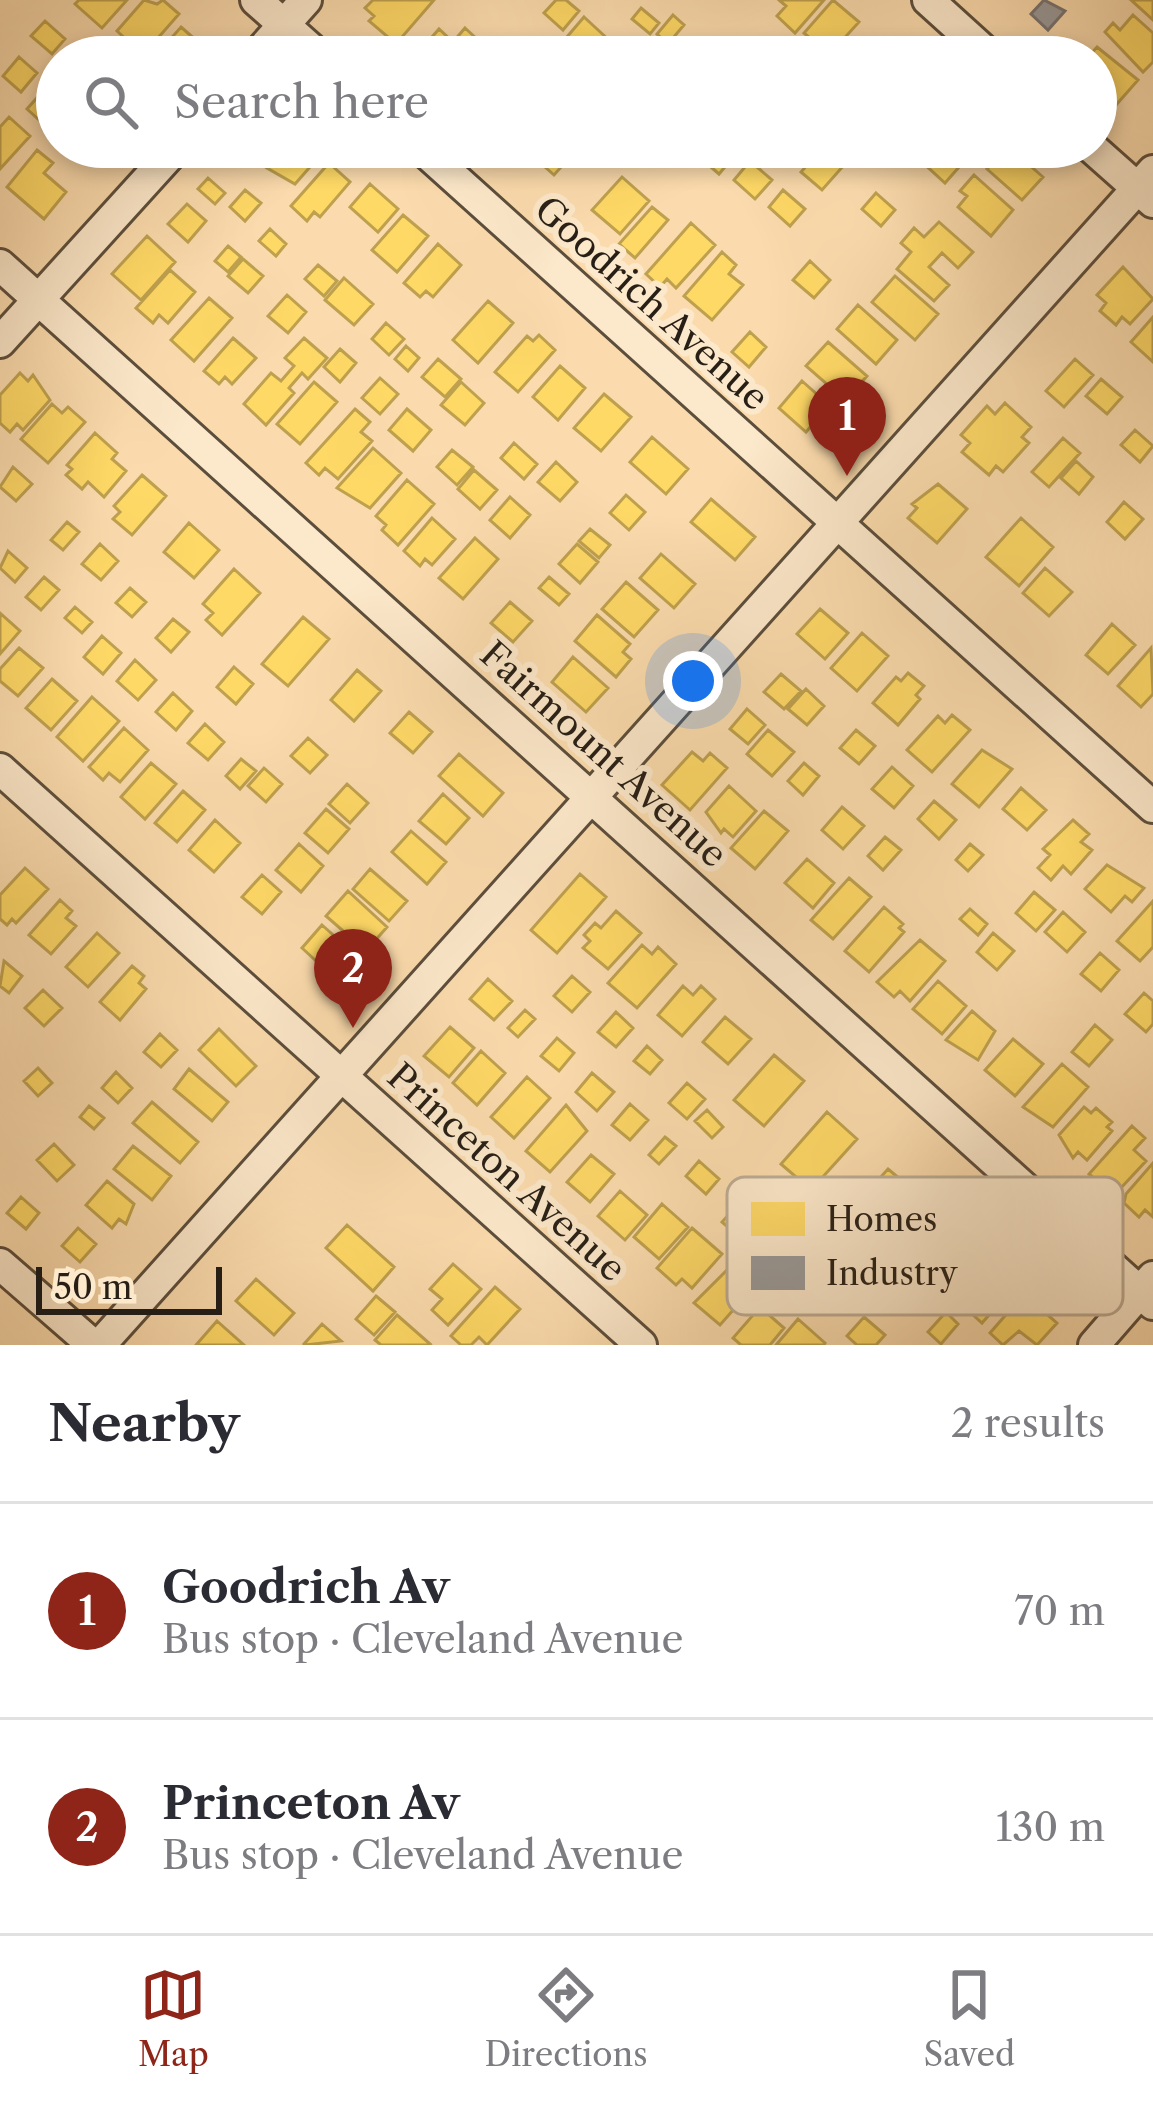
<!DOCTYPE html>
<meta charset="utf-8">
<style>
:root{--surface:#fff;--page:#f2f2f3;--text:#2b2b33;--muted:#7c7c81;--line:#e1e1e2;--accent:#8f2418}
body{margin:0;font-family:"Libre Caslon Text",serif;background:var(--page);color:var(--text)}
.scale{position:absolute;left:36px;bottom:30px;width:186px;box-sizing:border-box;padding-left:12px;border:6px solid #271f16;border-top:0;font-size:33px;line-height:42px;white-space:nowrap;color:#271f16;-webkit-text-stroke:9px #fce8ca;paint-order:stroke}
.you{position:absolute;left:693px;top:681px;width:42px;height:42px;margin:-30px;border:9px solid #fff;border-radius:50%;background:#1a73e8;box-shadow:0 0 0 18px #1a73e833}
.badge{display:grid;place-items:center;width:78px;height:78px;border-radius:50%;background:var(--accent);color:#fff;font-size:39px;font-weight:700}
.pin{position:absolute;translate:-50% -99px;filter:drop-shadow(0 3px 6px #0008)}
.pin::after{content:'';position:absolute;top:63px;width:42px;height:36px;background:inherit;clip-path:polygon(0 0,100% 0,50% 100%)}
.list{margin:0;padding:0;list-style:none}
h2{display:flex;justify-content:space-between;align-items:center;height:156px;margin:0;padding:0 48px;font-size:51px}
h2 small{font-size:39px;font-weight:400;color:var(--muted)}
.list li{display:grid;grid-template-columns:78px 1fr auto;gap:36px;align-items:center;box-sizing:border-box;height:216px;padding:0 48px;border-top:3px solid var(--line)}
.list b{display:block;font-size:45px;white-space:nowrap}
.list p{margin:0;font-size:39px;white-space:nowrap;color:var(--muted)}
.list em{font-size:39px;font-style:normal;color:var(--muted)}
.icon{flex:none;width:66px;height:66px;fill:none;stroke:currentColor;stroke-width:2;stroke-linecap:round;stroke-linejoin:round}
.map{position:relative;flex:none;width:1153px;height:1345px;overflow:hidden}
.search{position:absolute;background:var(--surface);box-shadow:0 6px 18px #0003;left:36px;right:36px;top:36px;height:132px;display:flex;align-items:center;gap:30px;box-sizing:border-box;padding:0 42px;border-radius:66px;color:var(--muted);font-size:45px}
.sheet{height:588px;background:var(--surface)}
nav{display:flex;justify-content:space-around;align-items:center;box-sizing:border-box;height:168px;border-top:3px solid var(--line);background:var(--surface);font-size:33px;color:var(--muted)}
nav a{display:grid;justify-items:center;gap:6px}
nav .on{color:var(--accent)}
.map>svg:first-child{display:block}
.homes{fill:#ffd966;stroke:#bea14e;stroke-width:3}
.industry{fill:#999;stroke:#777472;stroke-width:3}
.lines{fill:none;stroke-linecap:round;stroke-linejoin:round}
.minor-casing{stroke:#5c4e3c;stroke-width:36}
.minor{stroke:#fce8ca;stroke-width:30}
.labels{text-anchor:middle;stroke-width:12;stroke-linejoin:round;paint-order:stroke}
.street-label{font-size:36px;fill:#271f16;stroke:#fce8ca}
.key{fill:#fce8ca;stroke:#bcac94;stroke-width:3}
.key-label{font-size:33px;fill:#271f16}
</style>
<div class="map">
<svg width="1153" height="1345" viewBox="0 0 1153 1345">
<rect width="100%" height="100%" fill="#fbdbad"/>
<filter id="stains"><feTurbulence type="fractalNoise" baseFrequency=".00167" numOctaves="4"/><feColorMatrix values="0 0 0 0 .2 0 0 0 0 .09 0 0 0 0 .02 0 0 0 .5 -.17"/></filter>
<radialGradient id="worn" r=".72"><stop offset=".6" stop-color="#630" stop-opacity="0"/><stop offset="1" stop-color="#630" stop-opacity=".3"/></radialGradient>
<!-- homes -->
<path class="homes" d="M79 0H127L102 28 75 4Z
M144 0 157 4 163 0 179 14 143 55 117 31Z
M373 0H434L396 44 369 21 374 16 365 8Z
M556 0H566L579 11 563 30 544 13Z
M779 0H824L795 33 777 16 786 6Z
M833 0 859 22 829 55 804 33Z
M1131 0H1153V20Z
M641 8 659 23 650 34 632 19Z
M673 15 684 25 668 44 657 34Z
M1133 15 1153 33V62L1143 72 1105 32 1113 23 1120 30Z
M584 17 610 41 596 57H574L560 45Z
M45 21 65 39 52 54 31 36Z
M181 27 206 49 199 57H165L159 52Z
M465 28 478 40 466 53 471 57 418 53 439 29 453 42Z
M860 38 882 57H843Z
M1097 47 1138 80 1116 105 1096 87V57H1088Z
M19 57 37 73 21 92 3 76Z
M44 90 57 102V121L49 129 27 109Z
M9 117 30 136 0 169V127Z
M75 147H107L93 163Z
M286 147H319L324 151 295 184 267 168Z
M531 147H579L554 175 527 151Z
M702 147H725L734 156 719 174 696 154Z
M823 147 845 164 822 190 801 172Z
M933 147H953L966 159 945 183 921 161Z
M1009 147 1043 177 1022 200 987 169Z
M37 150 53 163 44 173 66 192 44 219 7 187Z
M750 161 772 180 755 199 734 180Z
M329 163 350 182 320 217 314 212 307 221 291 206Z
M974 175 1013 210 991 236 958 207 967 196 960 191Z
M622 177 649 201 620 234 592 210Z
M208 178 225 193 215 204 198 189Z
M370 184 398 209 378 232 350 207Z
M245 190 261 203 245 221 230 207Z
M783 190 805 209 790 226 769 207Z
M876 193 895 210 881 226 862 209Z
M187 204 206 221 188 242 168 224Z
M652 207 668 220 635 258 619 244Z
M403 215 428 236 397 272 372 250Z
M939 222 973 252 958 268 942 253 929 267 949 285 934 301 897 269 911 252 901 243 914 228 924 237Z
M691 223 715 245 676 288 667 279 660 287 646 274Z
M270 229 286 244 276 256 259 241Z
M147 236 175 262 141 300 112 274Z
M438 244 461 265 433 297 426 291 420 297 404 283Z
M228 246 241 257 228 272 215 261Z
M722 252 736 265 729 274 743 285 712 320 684 296Z
M243 259 263 276 248 293 228 276Z
M810 261 830 280 814 298 793 280Z
M318 265 337 281 324 296 305 279Z
M1123 267 1153 299 1130 324 1122 317 1116 325 1100 311 1106 303 1097 295Z
M170 270 195 292 168 323 159 315 153 323 136 308Z
M895 276 938 314 915 340 872 302Z
M344 278 373 304 354 325 325 300Z
M287 295 306 312 288 333 268 316Z
M209 298 232 318 194 361 171 340Z
M488 301 513 323 478 363 453 340Z
M858 305 897 340 876 364 837 329Z
M1153 317V362L1131 342Z
M386 323 404 339 389 355 372 339Z
M750 332 766 347 749 367 732 352Z
M539 335 555 350 518 392 495 372 527 336 533 341Z
M233 338 256 358 232 384 225 377 219 384 204 371Z
M304 338 327 358 308 379 302 373 289 388 294 393 266 425 244 404 271 373 281 381 294 366 285 358Z
M828 342 867 376 845 400 806 366Z
M406 346 419 358 408 371 395 359Z
M340 349 356 363 340 382 324 367Z
M438 359 461 379 445 397 422 377Z
M1075 359 1093 375 1064 407 1046 391Z
M560 366 585 388 558 420 533 397Z
M20 373 28 381 33 375 50 400 23 430 17 424 10 432 0 423V395Z
M380 378 398 394 380 414 362 398Z
M1101 379 1122 397 1107 414 1086 396Z
M802 381 829 405 806 432 779 408Z
M314 382 337 402 300 444 277 424Z
M461 382 484 403 465 425 441 405Z
M604 394 631 417 601 451 574 428Z
M1005 403 1031 427 1022 437 1029 443 1003 472 996 466 989 475 962 452 970 443 961 435 987 406 995 414Z
M52 404 62 413 68 407 85 422 48 463 21 439Z
M355 409 370 422 361 432 372 441 338 479 325 468 319 475 306 463Z
M407 409 431 430 413 451 389 430Z
M1135 430 1153 446 1140 462 1121 445Z
M95 433 117 453 112 459 126 471 104 497 88 482 82 489 66 475 72 469 67 465Z
M652 437 688 469 666 494 630 462Z
M1063 438 1080 453 1049 487 1032 472Z
M514 443 537 464 524 479 501 458Z
M373 448 401 473 370 508 337 488Z
M452 450 473 467 457 485 437 467Z
M1076 461 1093 477 1079 494 1061 478Z
M556 462 577 482 560 501 538 482Z
M13 467 32 484 16 501 0 487Z
M474 470 497 490 480 509 458 489Z
M142 475 166 496 132 535 113 519 120 512 114 506Z
M407 480 434 504 398 545 382 530 386 525 376 516Z
M938 484 967 509 937 543 908 518 917 508 912 504Z
M626 495 645 512 629 530 610 513Z
M510 497 530 515 510 538 490 520Z
M711 499 755 537 735 560 691 522Z
M1124 502 1143 519 1125 539 1107 522Z
M432 518 455 539 432 565 425 559 420 566 404 551Z
M1021 518 1053 547 1019 586 986 557Z
M67 522 79 532 63 550 51 540Z
M189 523 219 550 194 578 164 552Z
M590 529 610 545 599 558 579 541Z
M475 538 498 559 463 599 439 578Z
M100 544 118 561 101 580 82 564Z
M577 544 598 562 580 583 559 564Z
M8 551 27 568 15 582 0 568Z
M661 554 695 584 674 608 640 578Z
M1045 568 1072 592 1049 616 1023 593Z
M234 569 260 593 222 635 206 620 213 613 203 604Z
M44 577 59 590 41 610 26 597Z
M549 577 569 594 559 605 539 588Z
M626 582 658 610 634 637 602 609Z
M130 588 146 602 132 617 116 603Z
M510 602 532 621 513 642 491 623Z
M75 607 92 622 82 633 65 618Z
M820 609 848 633 825 659 797 634Z
M0 613 20 631 0 654Z
M597 615 630 644 623 652 631 659 616 677 575 641Z
M303 617 329 639 288 686 262 664Z
M173 619 189 632 171 652 156 638Z
M1112 624 1135 645 1108 674 1086 655Z
M862 633 888 656 857 691 831 668Z
M102 636 121 653 103 674 84 657Z
M19 648 43 668 18 696 0 681V669Z
M1151 648 1153 694 1141 707 1118 686Z
M573 657 608 688 586 712 552 682Z
M135 660 156 680 138 700 117 681Z
M234 667 253 684 236 704 217 687Z
M357 670 381 691 354 721 331 700Z
M908 673 924 686 916 695 920 699 898 725 873 703 896 677 901 681Z
M781 674 801 691 784 709 764 692Z
M52 679 77 701 51 730 26 708Z
M806 689 824 706 807 725 788 709Z
M173 693 192 711 176 730 156 712Z
M92 697 119 721 83 761 57 737Z
M747 709 765 725 748 744 730 729Z
M409 712 432 732 413 753 390 733Z
M952 715 970 730 932 772 907 750 938 716 945 723Z
M205 724 224 742 208 760 188 743Z
M124 728 148 750 120 782 109 773 103 780 89 767Z
M768 730 794 752 772 776 747 754Z
M856 730 875 746 859 764 840 748Z
M308 738 327 755 310 773 291 756Z
M982 750 1012 769 979 807 952 784Z
M692 752 703 761 710 753 727 768 690 810 662 785Z
M459 754 503 793 483 816 439 776Z
M241 759 256 771 240 789 226 776Z
M151 763 176 784 145 819 121 797Z
M804 763 819 776 803 795 788 781Z
M892 767 913 786 894 808 872 789Z
M264 768 282 784 266 802 248 786Z
M347 784 368 803 350 823 329 804Z
M729 786 756 811 733 837 724 829 721 833 706 812Z
M1021 788 1046 810 1027 830 1003 809Z
M183 791 205 810 177 842 155 823Z
M443 794 469 818 446 844 419 821Z
M934 801 956 820 939 839 918 819Z
M842 807 864 826 843 849 822 830Z
M326 809 349 829 328 853 305 833Z
M764 811 788 831 755 869 731 848Z
M215 820 240 843 214 872 189 850Z
M1073 820 1089 834 1081 842 1092 850 1071 874 1063 866 1051 880 1038 868 1050 855 1043 849Z
M411 831 446 862 427 884 392 852Z
M885 837 901 850 883 870 868 856Z
M299 844 323 866 301 892 276 870Z
M970 844 983 855 968 871 956 860Z
M807 859 834 883 813 908 785 883Z
M1107 865 1144 888 1132 902 1125 896 1111 912 1085 889Z
M25 868 48 889 16 923 12 919 7 925 0 919V895Z
M370 869 407 901 389 921 353 889Z
M580 874 606 897 557 953 531 930Z
M262 875 281 892 262 914 242 897Z
M849 878 871 897 833 939 811 920Z
M348 891 387 927 366 951 326 916Z
M1034 892 1055 910 1036 931 1016 913Z
M60 900 72 911 66 918 76 926 51 954 29 935Z
M1153 901V947L1140 961 1117 941Z
M884 907 903 924 899 928 904 932 869 972 845 951Z
M970 909 987 924 978 935 960 919Z
M616 911 641 933 608 969 583 948 590 941 584 935 595 923 601 928Z
M1063 912 1085 932 1067 952 1045 932Z
M322 925 359 958 339 982 302 948Z
M97 933 119 953 88 987 66 967Z
M993 933 1014 951 997 970 977 952Z
M920 940 945 961 910 1001 900 991 894 997 877 982Z
M642 945 652 954 658 947 676 964 637 1008 608 983Z
M1100 953 1119 970 1101 991 1081 974Z
M4 961 22 976 9 993 0 986Z
M132 966 144 976 139 983 146 989 120 1020 100 1002Z
M572 976 590 992 572 1012 554 996Z
M488 979 512 1001 494 1020 470 999Z
M938 981 966 1006 942 1034 913 1009Z
M683 986 693 995 701 986 715 999 682 1036 658 1015Z
M43 990 62 1008 44 1026 25 1008Z
M1144 993 1153 1001V1024L1146 1032 1125 1014Z
M525 1010 535 1019 518 1037 508 1028Z
M972 1011 995 1031 978 1060 946 1040Z
M616 1012 633 1028 616 1047 598 1032Z
M725 1017 751 1039 728 1064 703 1042Z
M1095 1025 1112 1040 1089 1066 1072 1052Z
M450 1027 474 1048 449 1077 424 1056Z
M219 1029 256 1066 236 1086 199 1050Z
M160 1034 177 1050 161 1067 144 1052Z
M557 1038 574 1053 559 1071 541 1056Z
M1013 1039 1043 1064 1015 1096 985 1070Z
M647 1046 662 1060 650 1074 634 1061Z
M481 1051 505 1073 477 1105 453 1083Z
M774 1055 804 1081 764 1126 734 1100Z
M1062 1064 1088 1087 1053 1127 1023 1107Z
M38 1068 52 1083 38 1096 24 1081Z
M189 1069 228 1102 212 1121 174 1089Z
M116 1072 132 1088 118 1103 102 1088Z
M592 1073 614 1092 597 1111 576 1092Z
M527 1077 550 1098 514 1138 491 1117Z
M687 1083 705 1099 687 1119 669 1103Z
M152 1102 198 1142 180 1163 133 1123Z
M630 1104 648 1120 630 1140 612 1125Z
M566 1105 587 1131 550 1172 526 1151Z
M89 1106 104 1118 94 1129 80 1117Z
M1084 1107 1091 1113 1096 1108 1112 1122 1107 1127 1112 1131 1087 1160 1078 1152 1073 1158 1059 1135Z
M707 1110 723 1127 712 1138 695 1121Z
M827 1112 857 1139 811 1190 781 1164Z
M1132 1126 1145 1138 1134 1150 1146 1161 1120 1189 1110 1180 1104 1187 1089 1174Z
M665 1137 676 1146 659 1164 649 1155Z
M54 1144 74 1165 57 1181 37 1160Z
M133 1146 171 1176 152 1200 114 1169Z
M591 1155 614 1174 590 1202 567 1182Z
M699 1161 719 1179 706 1194 686 1176Z
M1153 1163V1217L1145 1210 1139 1217 1124 1203 1126 1194Z
M888 1169 913 1190 886 1221 861 1199Z
M107 1181 134 1204 126 1224 119 1219 112 1228 86 1205Z
M620 1191 647 1215 625 1240 598 1216Z
M21 1197 39 1213 26 1229 7 1213Z
M739 1203 760 1221 743 1240 722 1222Z
M662 1204 688 1227 659 1259 634 1237Z
M347 1225 394 1267 373 1291 326 1248Z
M78 1228 96 1244 80 1262 62 1246Z
M692 1228 722 1254 692 1288 682 1279 676 1285 657 1268Z
M988 1259 996 1267 1002 1261 1015 1272 1009 1278 1016 1284 982 1323 971 1313 978 1306 960 1290Z
M453 1264 481 1289 448 1325 432 1310 442 1299 430 1289Z
M732 1265 749 1281 744 1287 749 1292 720 1325 694 1303Z
M256 1279 294 1313 274 1335 236 1301Z
M495 1287 520 1309 487 1345 479 1337 471 1345H461L451 1336Z
M1024 1294 1057 1323 1037 1345 1019 1331 1003 1345 990 1333Z
M376 1296 395 1312 374 1335 356 1319Z
M760 1307 784 1328 770 1345H741L733 1338Z
M946 1312 958 1324 941 1344 928 1332Z
M397 1315 430 1344 428 1345H381L375 1340Z
M864 1317 885 1335 876 1345H857L847 1336Z
M798 1319 825 1343 824 1345H776Z
M217 1321 244 1345H196Z
M322 1324 341 1341 305 1345 304 1344Z"/>
<!-- industry -->
<path class="industry" d="M1044 0 1065 11 1048 30 1031 14Z"/>
<g class="lines">
<defs>
<path id="minor" d="M256 0 320 57
M928 0 991 57
M255 57 306 0
M420 147 1153 807
M1091 147 1153 202
M0 265 1153 1304
M0 342 177 147
M0 769 641 1345
M0 1264 93 1345
M100 1345 1153 171
M1094 1345 1153 1277"/>
</defs>
<!-- minor casing -->
<use href="#minor" class="minor-casing"/>
<!-- minor -->
<use href="#minor" class="minor"/>
</g>
<g class="labels">
<!-- street labels -->
<g class="street-label">
<text transform="translate(652 303) rotate(42)" y="13">Goodrich Avenue</text>
<text transform="translate(604 754) rotate(42)" y="13">Fairmount Avenue</text>
<text transform="translate(507 1172) rotate(42)" y="13">Princeton Avenue</text>
</g>
</g>
<!-- legend -->
<rect x="727" y="1177" width="396" height="138" rx="18" class="key"/>
<rect x="751" y="1202" width="54" height="34" fill="#ffd966"/>
<rect x="751" y="1256" width="54" height="34" fill="#999"/>
<g class="key-label">
<text x="826" y="1231">Homes</text>
<text x="826" y="1285">Industry</text>
</g>
<rect width="100%" height="100%" filter="url(#stains)"/>
<rect width="100%" height="100%" fill="url(#worn)"/>
</svg>
<div class="scale">50 m</div>
<div class="you"></div>
<div class="pin badge" style="left:847px;top:476px">1</div>
<div class="pin badge" style="left:353px;top:1028px">2</div>
<div class="search"><svg class="icon" aria-label="search" viewBox="0 0 24 24"><circle cx="10" cy="10" r="6"/><path d="M15 15l6 6"/></svg>Search here</div>
</div>
<section class="sheet">
<h2>Nearby<small>2 results</small></h2>
<ul class="list">
<li><span class="badge">1</span><div><b>Goodrich Av</b><p>Bus stop · Cleveland Avenue</p></div><em>70 m</em></li>
<li><span class="badge">2</span><div><b>Princeton Av</b><p>Bus stop · Cleveland Avenue</p></div><em>130 m</em></li>
</ul>
</section>
<nav>
<a class="on"><svg class="icon" aria-label="map" viewBox="0 0 24 24"><path d="M3 6l6-2 6 2 6-2v14l-6 2-6-2-6 2zM9 4v14M15 6v14"/></svg>Map</a>
<a><svg class="icon" aria-label="directions" viewBox="0 0 24 24"><path d="M12 3l9 9-9 9-9-9zM9 14v-3h6M13 9l2 2-2 2"/></svg>Directions</a>
<a><svg class="icon" aria-label="saved" viewBox="0 0 24 24"><path d="M7 4h10v16l-5-4-5 4z"/></svg>Saved</a>
</nav>
